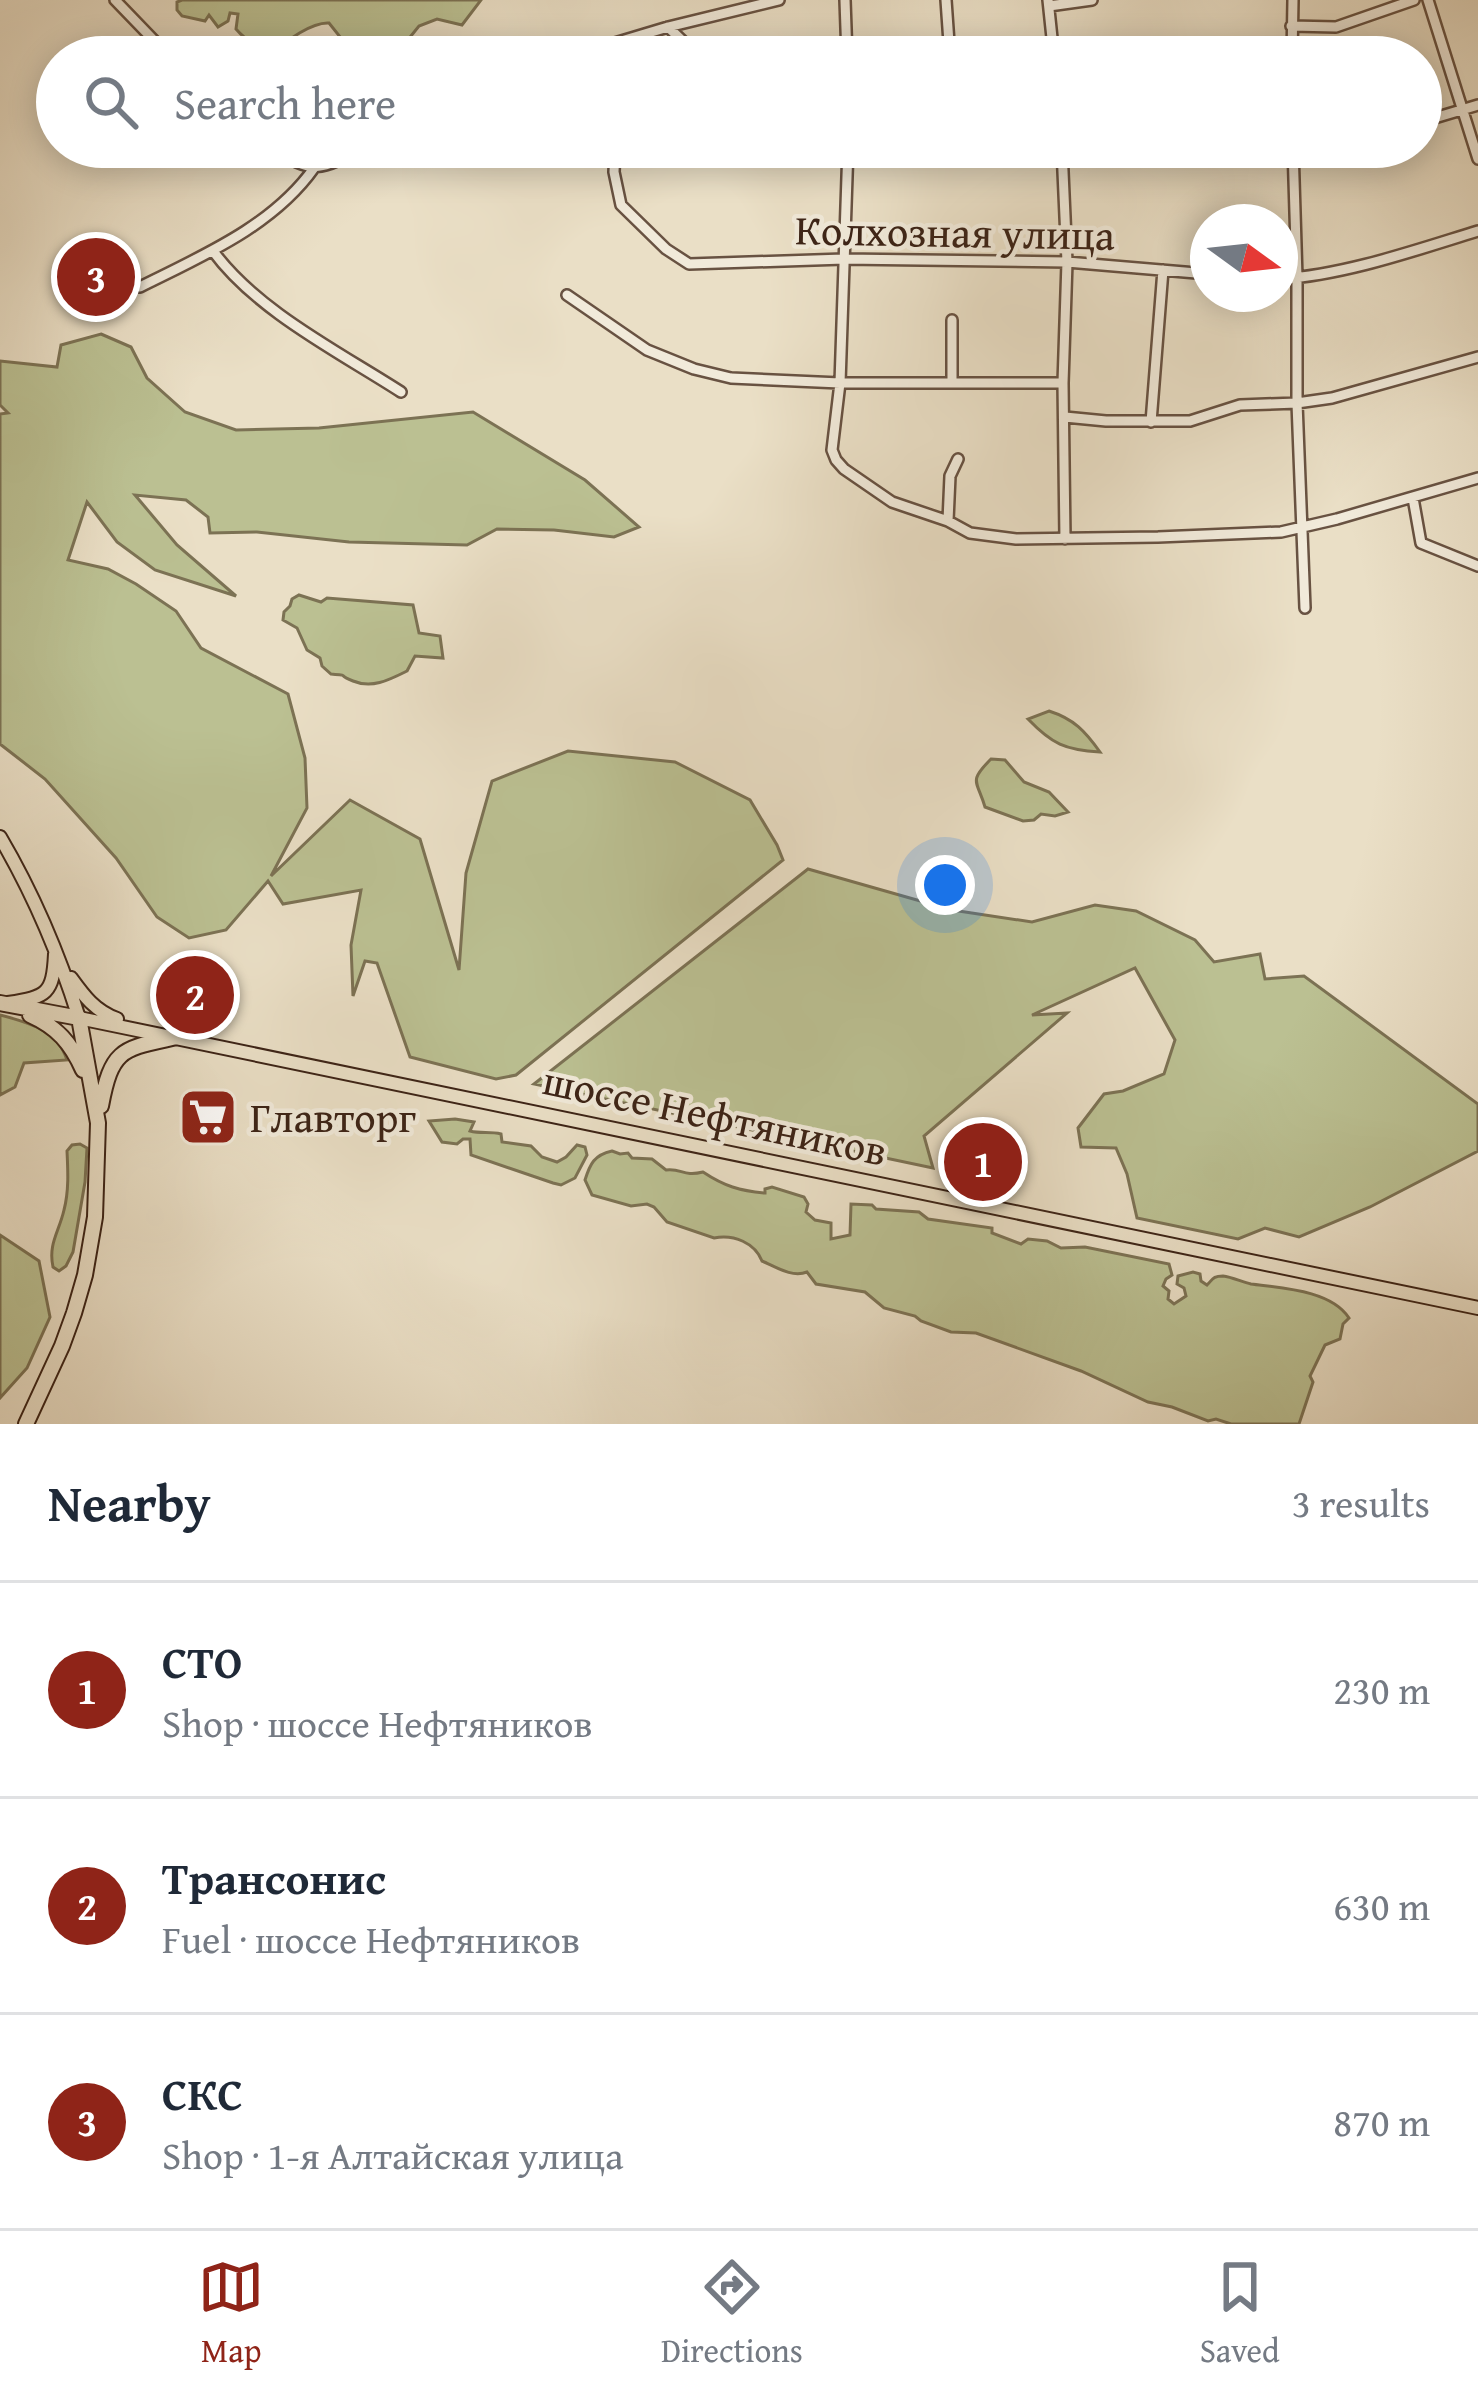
<!DOCTYPE html>
<meta charset="utf-8">
<style>
:root{--surface:#fff;--page:#f2f2f3;--text:#1f2937;--muted:#747a83;--line:#e0e1e3;--accent:#8f2418}
body{margin:0;font-family:"Gentium Book Plus",serif;background:var(--page);color:var(--text)}
.compass{position:absolute;left:1190px;top:204px;width:108px;height:108px;border-radius:50%;background:var(--surface);box-shadow:0 6px 30px #0003;rotate:105deg}
.you{position:absolute;left:945px;top:885px;width:42px;height:42px;margin:-30px;border:9px solid #fff;border-radius:50%;background:#1a73e8;box-shadow:0 0 0 18px #1a73e833}
.badge{display:grid;place-items:center;width:78px;height:78px;border-radius:50%;background:var(--accent);color:#fff;font-size:39px;font-weight:700}
.pin{position:absolute;translate:-50% -50%;border:6px solid #fff;box-shadow:0 3px 12px #0006}
.list{margin:0;padding:0;list-style:none}
h2{display:flex;justify-content:space-between;align-items:center;height:156px;margin:0;padding:0 48px;font-size:51px}
h2 small{font-size:39px;font-weight:400;color:var(--muted)}
.list li{display:grid;grid-template-columns:78px 1fr auto;gap:36px;align-items:center;box-sizing:border-box;height:216px;padding:0 48px;border-top:3px solid var(--line)}
.list b{display:block;font-size:45px;white-space:nowrap}
.list p{margin:0;font-size:39px;white-space:nowrap;color:var(--muted)}
.list em{font-size:39px;font-style:normal;color:var(--muted)}
.icon{flex:none;width:66px;height:66px;fill:none;stroke:currentColor;stroke-width:2;stroke-linecap:round;stroke-linejoin:round}
.map{position:relative;flex:none;width:1478px;height:1424px;overflow:hidden}
.search{position:absolute;background:var(--surface);box-shadow:0 6px 30px #0003;left:36px;right:36px;top:36px;height:132px;display:flex;align-items:center;gap:30px;box-sizing:border-box;padding:0 42px;border-radius:66px;color:var(--muted);font-size:45px}
.sheet{height:804px;background:var(--surface)}
nav{display:flex;justify-content:space-around;align-items:center;box-sizing:border-box;height:168px;border-top:3px solid var(--line);background:var(--surface);font-size:33px;color:var(--muted)}
nav a{display:grid;justify-items:center;gap:6px}
nav .on{color:var(--accent)}
.map>svg:first-child{display:block}
.green{fill:#bbc092;stroke:#7c7254;stroke-width:3}
.lines{fill:none;stroke-linecap:round;stroke-linejoin:round}
.minor-casing{stroke:#685242;stroke-width:14}
.major-casing{stroke:#3c2316;stroke-width:16}
.highway-casing{stroke:#3c2316;stroke-width:18}
.minor{stroke:#f1eada;stroke-width:9}
.major{stroke:#eadfc6;stroke-width:12}
.highway{stroke:#eadfc6;stroke-width:14}
.labels{text-anchor:middle;stroke-width:9;stroke-linejoin:round;paint-order:stroke}
.street-label{font-size:42px;fill:#3c2316;stroke:#f1eada}
.poi-label{font-size:42px;fill:#3c2316;stroke:#f1eada;text-anchor:start}
</style>
<div class="map">
<svg width="1478" height="1424" viewBox="0 0 1478 1424">
<rect width="100%" height="100%" fill="#eadfc6"/>
<filter id="stains"><feTurbulence type="fractalNoise" baseFrequency=".00167" numOctaves="4"/><feColorMatrix values="0 0 0 0 .2 0 0 0 0 .09 0 0 0 0 .02 0 0 0 .5 -.17"/></filter>
<radialGradient id="worn" r=".72"><stop offset=".6" stop-color="#630" stop-opacity="0"/><stop offset="1" stop-color="#630" stop-opacity=".3"/></radialGradient>
<!-- green -->
<path class="green" d="M182 0H481L462 25 437 19 419 26 394 57H343L341 38 329 23C313 22 285 40 276 53 261 49 246 41 236 29L238 14 230 13 228 21 218 27 209 15 205 21 182 16 177 10V2Z
M101 334 131 347 147 378 185 412 236 430 319 428 473 412 585 480 639 527 614 537 554 530 497 529 467 545 349 542 257 532 210 533 208 517 186 500 135 495 177 545 236 596 155 570 117 542 87 502 68 560 108 569 136 584 176 611 201 648 288 694 305 758 307 808 271 876 350 800 420 839 459 970 466 873 492 781 568 751 675 762 750 800 777 845 783 860 516 1075 496 1079 410 1057 377 963 365 961 353 996 351 945 361 890 283 904 268 881 226 930 189 938 157 917 116 858 45 779 0 744V414L8 413 0 405V361L57 367 61 345Z
M299 595 321 602 327 598 413 605 419 633 440 636 443 658 415 656 407 671C389 680 372 689 353 681 334 673 352 676 331 674L322 666 320 658 307 650 297 628 283 620 284 612 290 606 292 599Z
M1049 711C1074 719 1085 731 1100 752 1065 750 1052 744 1028 719Z
M991 759 1005 760 1024 782 1049 792 1068 812 1055 816 1041 814 1034 820 1023 821 985 807C977 780 968 782 991 759Z
M808 869 952 910 1032 922 1095 905 1136 911 1195 940 1214 962 1260 954 1265 979 1304 976 1478 1104V1151L1370 1207 1299 1237 1265 1228 1238 1239 1137 1218 1127 1174 1116 1148 1081 1147 1078 1128 1104 1094 1123 1091 1164 1074 1175 1040 1135 968 1032 1015 1067 1013 924 1136 933 1168 534 1084Z
M0 1015C27 1022 58 1030 67 1060L24 1063 15 1087 0 1095Z
M455 1119 474 1122 470 1131C481 1134 490 1131 501 1134L502 1142 531 1146 542 1157 557 1162 566 1157 577 1145 585 1147 587 1155 575 1178 561 1185 553 1183 471 1155 470 1139H463L457 1144 442 1142 429 1121Z
M80 1144 87 1148 85 1182 73 1252 66 1266 59 1271 53 1267C48 1244 59 1232 64 1210 69 1191 68 1171 67 1151L72 1145Z
M612 1151 620 1154 628 1153 632 1158 652 1159 666 1170C682 1168 683 1177 703 1172 724 1186 740 1191 765 1193V1189L772 1187 804 1197 808 1204 806 1212 815 1220 831 1223V1239L850 1235 851 1204 872 1205 876 1209 919 1212 928 1219 992 1228V1233L1021 1244 1028 1239 1047 1241 1061 1248 1085 1247 1169 1264 1172 1275 1166 1279 1163 1286 1169 1291 1168 1299 1174 1304 1186 1296 1184 1288 1177 1284 1178 1276 1193 1272 1200 1274 1201 1281 1207 1285C1213 1279 1213 1276 1223 1276 1232 1277 1242 1282 1251 1284 1281 1288 1331 1290 1349 1318L1343 1324 1340 1339 1325 1345 1310 1376 1313 1382 1299 1424H1231L1216 1419 1208 1421 1172 1407 1148 1402 1081 1371 976 1333 951 1332 921 1321 915 1316 884 1308 865 1292 816 1284 807 1272C792 1278 776 1267 762 1261 755 1243 734 1234 714 1238L667 1222 654 1207 647 1204 631 1206 592 1195 585 1180C590 1164 594 1155 612 1151Z
M0 1235 39 1261 50 1317 27 1368 0 1398Z"/>
<g class="lines">
<defs>
<path id="minor" d="M115 0 170 57
M845 0 847 57
M946 0 950 57
M1048 0 1054 57
M1428 0 1478 159
M1049 6 1092 0
M1291 26 1336 27 1414 0
M668 27 689 47 712 56 847 43
M568 57 668 27 779 0
M1292 57 1293 0
M1421 122 1478 105
M272 147C312 176 322 170 363 147
M615 147 614 172 621 205 666 249 689 264 844 259 1067 262 1208 274
M740 147 790 151 848 147 1293 154 1317 153 1338 147
M848 147 840 383 832 450 836 460 844 469 892 502 948 521 970 533 1016 539 1158 537 1281 532 1337 519 1478 478
M1293 147 1297 278V403L1305 608
M1062 149 1067 262 1063 383 1065 539
M213 251C257 311 339 352 401 392
M1280 279C1345 275 1416 250 1478 231
M140 287C202 256 273 226 314 168
M567 295 647 350 694 369 731 378 840 383H1063
M952 320V383
M1065 417 1106 421H1190L1240 405 1297 403 1332 398 1478 357
M1151 422 1163 270
M1413 498 1421 543 1478 566
M948 521 950 476 958 459"/>
<path id="major" d="M0 837C34 895 59 954 79 1018L1478 1308
M71 978C84 996 95 1011 117 1019
M8 1003C47 997 53 994 55 954"/>
<path id="highway" d="M0 1003 79 1018 98 1123 95 1217 85 1275 74 1313 62 1346 26 1424
M30 1015C57 1027 71 1043 83 1070
M101 1106C112 1047 123 1049 177 1037"/>
</defs>
<!-- minor casing -->
<use href="#minor" class="minor-casing"/>
<!-- major casing -->
<use href="#major" class="major-casing"/>
<!-- highway casing -->
<use href="#highway" class="highway-casing"/>
<!-- minor -->
<use href="#minor" class="minor"/>
<!-- major -->
<use href="#major" class="major"/>
<!-- highway -->
<use href="#highway" class="highway"/>
</g>
<!-- icons -->
<defs>
<symbol id="supermarket-square" viewBox="-11 -11 22 22"><rect x="-9" y="-9" width="18" height="18" rx="4" fill="#8f2418" stroke="#f1eada"/><path d="M-6-5.5h2.5l.6 2H6L4.5 2H-2.5L-4.4-4H-6ZM-1.5 3.2a1.3 1.3 0 1 0 .1 0ZM3 3.2a1.3 1.3 0 1 0 .1 0Z" fill="#fff"/></symbol>
</defs>
<g fill-rule="evenodd">
<use href="#supermarket-square" x="175" y="1084" width="66" height="66"/>
</g>
<g class="labels">
<!-- street labels -->
<g class="street-label">
<text transform="translate(955 232) rotate(1)" y="15">Колхозная улица</text>
<text transform="translate(715 1115) rotate(12)" y="15">шоссе Нефтяников</text>
</g>
<!-- poi labels -->
<g class="poi-label">
<text x="250" y="1132">Главторг</text>
</g>
</g>
<rect width="100%" height="100%" filter="url(#stains)"/>
<rect width="100%" height="100%" fill="url(#worn)"/>
</svg>
<svg class="compass" viewBox="-18 -18 36 36"><path d="M0-13l5 13h-10z" fill="#e53935"/><path d="M0 13l5-13h-10z" fill="#747a83"/></svg>
<div class="you"></div>
<div class="pin badge" style="left:983px;top:1162px">1</div>
<div class="pin badge" style="left:195px;top:995px">2</div>
<div class="pin badge" style="left:96px;top:277px">3</div>
<div class="search"><svg class="icon" aria-label="search" viewBox="0 0 24 24"><circle cx="10" cy="10" r="6"/><path d="M15 15l6 6"/></svg>Search here</div>
</div>
<section class="sheet">
<h2>Nearby<small>3 results</small></h2>
<ul class="list">
<li><span class="badge">1</span><div><b>СТО</b><p>Shop · шоссе Нефтяников</p></div><em>230 m</em></li>
<li><span class="badge">2</span><div><b>Трансонис</b><p>Fuel · шоссе Нефтяников</p></div><em>630 m</em></li>
<li><span class="badge">3</span><div><b>СКС</b><p>Shop · 1-я Алтайская улица</p></div><em>870 m</em></li>
</ul>
</section>
<nav>
<a class="on"><svg class="icon" aria-label="map" viewBox="0 0 24 24"><path d="M3 6l6-2 6 2 6-2v14l-6 2-6-2-6 2zM9 4v14M15 6v14"/></svg>Map</a>
<a><svg class="icon" aria-label="directions" viewBox="0 0 24 24"><path d="M12 3l9 9-9 9-9-9zM9 14v-3h6M13 9l2 2-2 2"/></svg>Directions</a>
<a><svg class="icon" aria-label="saved" viewBox="0 0 24 24"><path d="M7 4h10v16l-5-4-5 4z"/></svg>Saved</a>
</nav>
